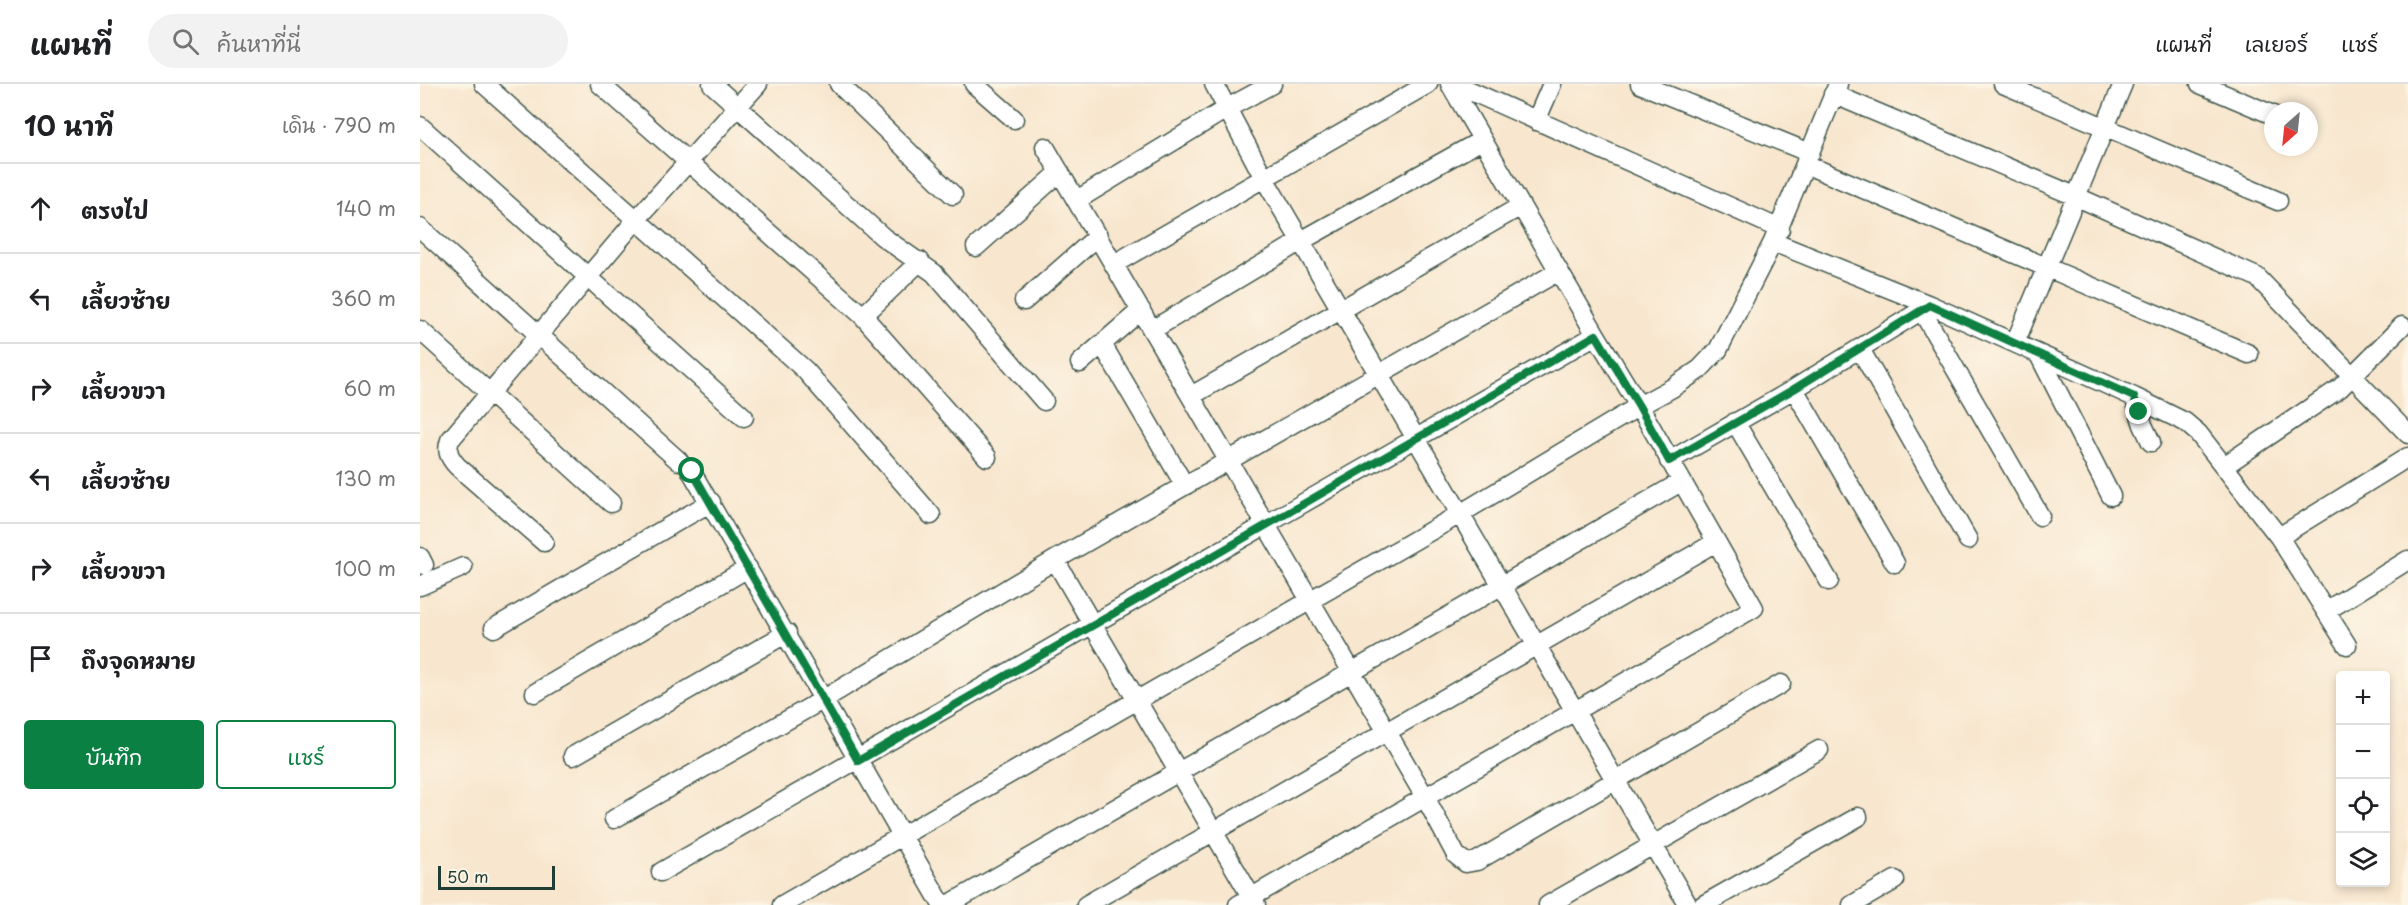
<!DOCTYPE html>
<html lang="th">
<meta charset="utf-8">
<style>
:root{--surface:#fff;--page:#f2f2f2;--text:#202124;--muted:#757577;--line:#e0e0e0;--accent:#0b8043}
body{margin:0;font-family:"Playpen Sans","Playpen Sans Thai",sans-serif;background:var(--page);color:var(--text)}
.controls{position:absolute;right:18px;bottom:18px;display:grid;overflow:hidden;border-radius:6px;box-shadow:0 3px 9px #0003}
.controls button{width:54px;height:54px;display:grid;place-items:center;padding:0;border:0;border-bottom:2px solid var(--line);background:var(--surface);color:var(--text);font:30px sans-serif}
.compass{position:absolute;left:1844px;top:18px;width:54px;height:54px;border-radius:50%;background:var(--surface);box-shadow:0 3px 9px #0003;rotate:207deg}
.scale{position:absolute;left:18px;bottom:15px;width:117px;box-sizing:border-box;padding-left:6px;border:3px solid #1f3d34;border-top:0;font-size:16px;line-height:21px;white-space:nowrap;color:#1f3d34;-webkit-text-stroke:4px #fcf5e5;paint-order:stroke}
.stop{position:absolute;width:18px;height:18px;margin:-14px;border:4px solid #0b8043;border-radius:50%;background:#fff}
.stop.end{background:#0b8043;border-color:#fff;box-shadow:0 2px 6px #0008}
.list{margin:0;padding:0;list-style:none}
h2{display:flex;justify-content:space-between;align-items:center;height:78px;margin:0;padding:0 24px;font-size:26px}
h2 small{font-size:20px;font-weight:400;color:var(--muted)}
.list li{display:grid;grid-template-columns:39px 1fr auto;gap:18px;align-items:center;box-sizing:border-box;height:90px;padding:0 24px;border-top:2px solid var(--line)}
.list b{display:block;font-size:22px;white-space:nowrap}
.list em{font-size:20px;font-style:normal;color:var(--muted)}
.actions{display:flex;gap:12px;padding:18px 24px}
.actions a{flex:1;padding:14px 0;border:2px solid var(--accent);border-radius:6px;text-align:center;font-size:21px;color:var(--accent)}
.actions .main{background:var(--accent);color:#fff}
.icon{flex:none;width:33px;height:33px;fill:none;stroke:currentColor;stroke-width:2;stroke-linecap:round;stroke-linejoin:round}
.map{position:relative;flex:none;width:1988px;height:821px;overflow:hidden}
header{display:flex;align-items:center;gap:36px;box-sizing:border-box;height:84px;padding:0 30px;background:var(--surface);border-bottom:2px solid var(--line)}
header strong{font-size:28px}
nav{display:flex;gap:33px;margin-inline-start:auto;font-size:21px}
.search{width:420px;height:54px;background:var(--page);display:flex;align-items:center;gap:15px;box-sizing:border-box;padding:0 21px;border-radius:33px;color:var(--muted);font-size:22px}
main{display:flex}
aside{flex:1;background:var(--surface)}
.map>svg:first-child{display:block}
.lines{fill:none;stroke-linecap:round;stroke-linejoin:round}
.minor-casing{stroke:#40564b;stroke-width:21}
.minor{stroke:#fff;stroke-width:18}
.route{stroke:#0b8043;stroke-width:8}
</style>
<header>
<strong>แผนที่</strong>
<div class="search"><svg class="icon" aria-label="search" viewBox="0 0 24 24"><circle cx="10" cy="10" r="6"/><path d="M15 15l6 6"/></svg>ค้นหาที่นี่</div>
<nav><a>แผนที่</a><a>เลเยอร์</a><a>แชร์</a></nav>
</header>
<main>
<aside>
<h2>10 นาที<small>เดิน · 790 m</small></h2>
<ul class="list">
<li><svg class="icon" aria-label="ahead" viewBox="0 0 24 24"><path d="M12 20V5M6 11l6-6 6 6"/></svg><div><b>ตรงไป</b></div><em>140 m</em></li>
<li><svg class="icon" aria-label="left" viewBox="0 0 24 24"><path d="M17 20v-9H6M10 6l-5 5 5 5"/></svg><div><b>เลี้ยวซ้าย</b></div><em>360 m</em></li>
<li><svg class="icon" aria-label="right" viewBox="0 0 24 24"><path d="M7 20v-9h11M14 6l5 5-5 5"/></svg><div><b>เลี้ยวขวา</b></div><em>60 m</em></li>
<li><svg class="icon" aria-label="left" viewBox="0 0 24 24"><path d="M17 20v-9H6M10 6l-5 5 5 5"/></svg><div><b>เลี้ยวซ้าย</b></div><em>130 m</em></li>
<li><svg class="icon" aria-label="right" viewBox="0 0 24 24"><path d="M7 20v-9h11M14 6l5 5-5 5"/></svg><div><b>เลี้ยวขวา</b></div><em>100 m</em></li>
<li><svg class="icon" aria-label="arrive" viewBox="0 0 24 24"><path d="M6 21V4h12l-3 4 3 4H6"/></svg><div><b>ถึงจุดหมาย</b></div></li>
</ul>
<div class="actions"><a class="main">บันทึก</a><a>แชร์</a></div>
</aside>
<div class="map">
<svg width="1988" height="821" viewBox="0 0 1988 821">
<rect width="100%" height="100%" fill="#fcf5e5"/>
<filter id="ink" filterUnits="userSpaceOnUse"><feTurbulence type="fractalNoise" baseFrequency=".0167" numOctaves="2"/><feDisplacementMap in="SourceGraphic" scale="12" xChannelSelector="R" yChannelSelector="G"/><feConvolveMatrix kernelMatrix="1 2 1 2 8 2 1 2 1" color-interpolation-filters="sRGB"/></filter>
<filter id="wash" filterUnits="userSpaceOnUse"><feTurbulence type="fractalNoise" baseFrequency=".008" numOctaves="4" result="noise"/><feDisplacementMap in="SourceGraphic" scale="24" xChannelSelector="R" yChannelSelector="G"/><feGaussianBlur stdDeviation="1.35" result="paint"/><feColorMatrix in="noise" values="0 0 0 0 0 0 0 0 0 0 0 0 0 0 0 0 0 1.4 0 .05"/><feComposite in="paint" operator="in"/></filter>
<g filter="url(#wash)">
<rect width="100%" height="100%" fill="#f8e6ce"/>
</g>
<g filter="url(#ink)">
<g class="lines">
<defs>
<path id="minor" d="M64 0 385 286 511 431
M180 0 443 232 567 373
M292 0 463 153 514 189 624 317
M419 0 533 111
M554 0 594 35
M794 0 844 94 1268 821
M1035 0 1360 145
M1220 0 1390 69
M1583 0 1858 117
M1780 0 1853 31
M1413 10 1655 112 1837 193 1988 350
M1116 37 1132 0
M0 42 324 333
M625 63 1005 713 1036 771 1046 779 1057 777 1361 600
M1385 80 1829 270
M657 116 806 25 852 0
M0 144 259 377
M1353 158 1510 221 1714 313 1765 338 1778 349 1859 453 1927 561
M556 163 640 88
M694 180 1008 0
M604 217 678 152
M1502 227 1620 432
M443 232 500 177
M0 246 191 419
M732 246 881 157 1062 56
M1595 259 1703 0
M682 260 765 402
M1440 265 1548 456
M1619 271 1691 412
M660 279 721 226
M1374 305 1475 479
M771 312 1101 122
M1714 313 1723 341 1731 358
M1315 338 1409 497
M1249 377 1374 305 1510 221
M1804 382 1920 304 1982 242
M271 387 522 821
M1859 453 1988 373
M124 458 37 382C29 373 26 367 30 356L217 135 338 0
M0 473 4 481
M635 476 836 821
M0 502 43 483
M1906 527 1988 476
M74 544 291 418
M115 609 328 484
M153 672 367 549
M194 735 404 615 635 476 1139 187
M241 788 1176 251
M362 821 1040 430 1219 322 1252 304 1280 285 1298 266 1353 158 1418 0
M528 821 1261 398
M666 821 1296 458
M818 821 1334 524 1219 322 1176 251 1030 0
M1128 821 1399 666
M1283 821 1438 733
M1432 821 1475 796"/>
</defs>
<!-- minor casing -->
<use href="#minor" class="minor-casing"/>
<!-- minor -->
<use href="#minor" class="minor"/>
</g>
</g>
<g class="lines" filter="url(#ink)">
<!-- route -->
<path class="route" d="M272 387 438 677 1176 251 1219 322 1249 377 1374 305 1510 221 1714 313 1719 328"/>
</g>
</svg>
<div class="controls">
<button>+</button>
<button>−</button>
<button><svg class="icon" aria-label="locate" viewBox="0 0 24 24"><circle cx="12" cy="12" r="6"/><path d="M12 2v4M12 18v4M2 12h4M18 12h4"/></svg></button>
<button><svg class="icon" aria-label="layers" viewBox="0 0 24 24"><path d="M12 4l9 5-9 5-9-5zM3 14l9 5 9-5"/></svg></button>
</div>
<svg class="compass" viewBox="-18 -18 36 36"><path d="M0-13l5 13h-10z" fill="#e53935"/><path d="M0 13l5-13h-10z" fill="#757577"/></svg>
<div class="scale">50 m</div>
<div class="stop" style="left:272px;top:387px"></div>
<div class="stop end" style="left:1719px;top:328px"></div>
</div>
</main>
